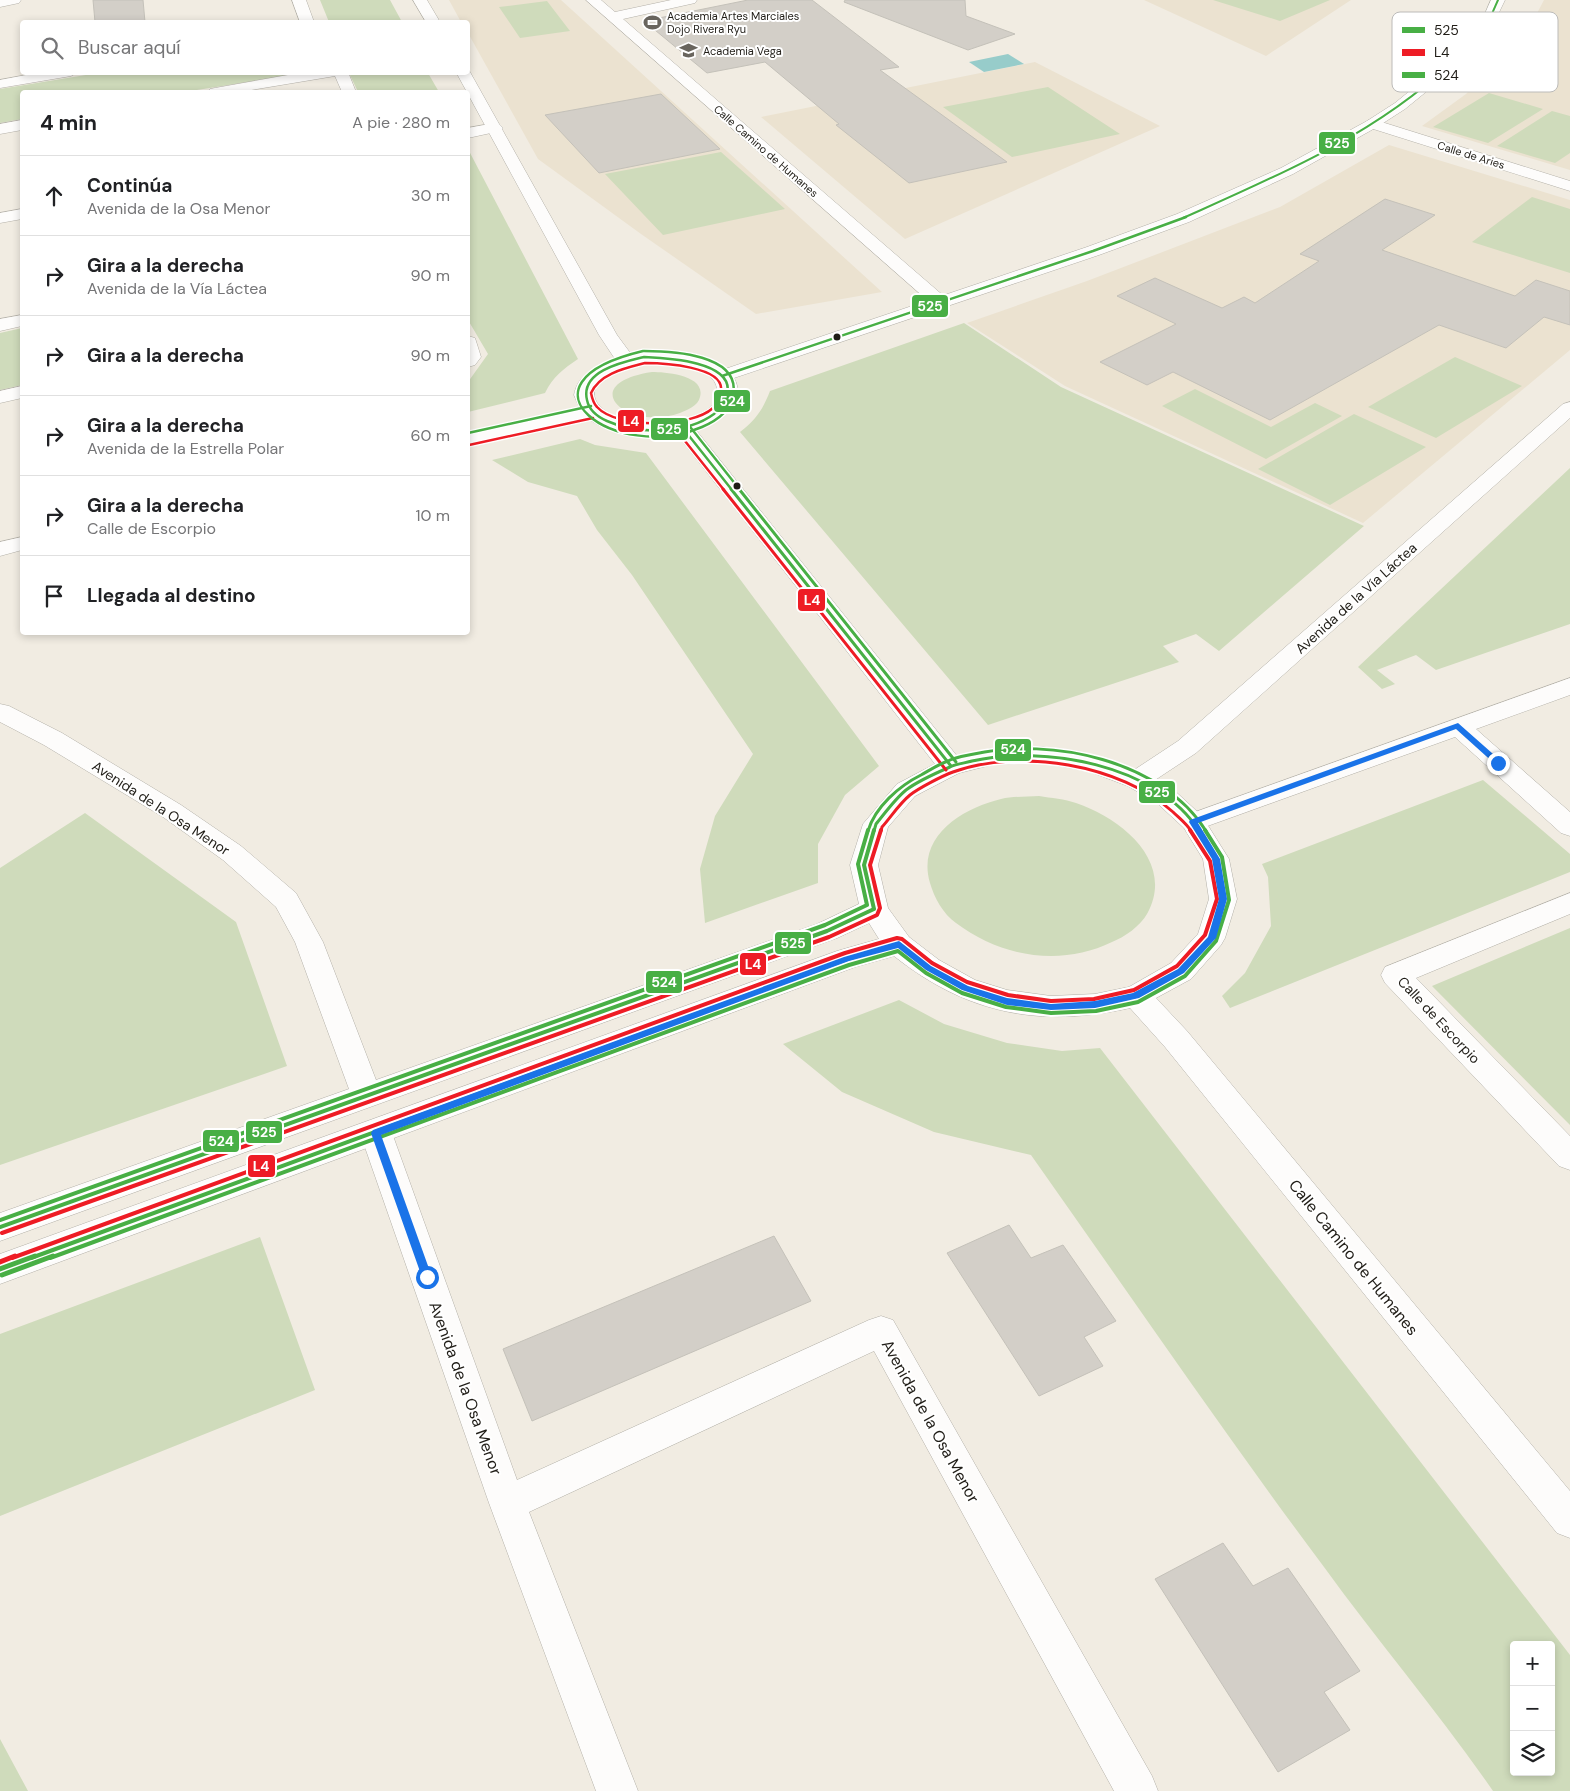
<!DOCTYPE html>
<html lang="es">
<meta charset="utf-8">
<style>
:root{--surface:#fff;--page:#f2f2f2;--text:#202124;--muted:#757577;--line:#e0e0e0}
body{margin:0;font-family:"DM Sans",sans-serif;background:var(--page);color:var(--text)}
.controls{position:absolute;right:15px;bottom:15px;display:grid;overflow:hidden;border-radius:5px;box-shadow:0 2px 8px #0003}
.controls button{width:45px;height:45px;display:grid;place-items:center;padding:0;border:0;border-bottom:1px solid var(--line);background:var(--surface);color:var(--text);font:25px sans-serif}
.stop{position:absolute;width:15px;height:15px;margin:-11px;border:4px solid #1a73e8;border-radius:50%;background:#fff}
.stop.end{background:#1a73e8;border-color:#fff;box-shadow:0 1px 5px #0008}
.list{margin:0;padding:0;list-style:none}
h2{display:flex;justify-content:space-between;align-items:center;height:65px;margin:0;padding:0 20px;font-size:21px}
h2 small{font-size:16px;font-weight:400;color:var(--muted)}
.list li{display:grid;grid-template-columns:32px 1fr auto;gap:15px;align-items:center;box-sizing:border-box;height:80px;padding:0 20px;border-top:1px solid var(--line)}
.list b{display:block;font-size:19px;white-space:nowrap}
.list p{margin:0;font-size:16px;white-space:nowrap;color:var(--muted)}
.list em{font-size:16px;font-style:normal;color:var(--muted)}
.icon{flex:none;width:28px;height:28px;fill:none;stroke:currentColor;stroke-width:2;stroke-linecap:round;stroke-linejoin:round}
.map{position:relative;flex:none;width:1570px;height:1791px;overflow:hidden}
.search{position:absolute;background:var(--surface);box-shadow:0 2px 8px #0003;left:20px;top:20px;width:450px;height:55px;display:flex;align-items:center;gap:12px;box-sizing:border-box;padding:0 18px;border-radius:5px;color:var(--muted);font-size:19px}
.panel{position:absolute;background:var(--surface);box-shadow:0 2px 8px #0003;left:20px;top:90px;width:450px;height:545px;border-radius:5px}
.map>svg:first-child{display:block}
.built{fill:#ebe2d0}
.green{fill:#cfdbbb;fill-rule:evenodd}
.water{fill:#97ccca}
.building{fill:#d3cfc8;stroke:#c4c1b9}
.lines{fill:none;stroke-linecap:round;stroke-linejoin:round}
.street-casing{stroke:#b3b0a8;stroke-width:1}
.secondary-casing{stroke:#b3b0a8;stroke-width:1}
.street{fill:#fdfcfb;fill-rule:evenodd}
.secondary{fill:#fdfcfb;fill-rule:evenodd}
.bus-1-far4-casing{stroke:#fff;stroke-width:4}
.bus-1-far3-casing{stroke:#fff;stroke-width:5}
.bus-1-far2-casing{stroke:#fff;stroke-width:6}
.bus-1-far1-casing{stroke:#fff;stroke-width:8}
.bus-1-casing{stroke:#fff;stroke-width:9}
.bus-2-far3-casing{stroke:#fff;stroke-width:5}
.bus-2-far2-casing{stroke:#fff;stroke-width:6}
.bus-2-far1-casing{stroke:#fff;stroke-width:8}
.bus-2-casing{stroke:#fff;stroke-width:9}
.bus-3-far3-casing{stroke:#fff;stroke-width:5}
.bus-3-far2-casing{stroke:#fff;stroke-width:6}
.bus-3-far1-casing{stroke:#fff;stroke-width:8}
.bus-3-casing{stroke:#fff;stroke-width:9}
.bus-1-far4{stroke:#48af45;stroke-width:2}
.bus-1-far3{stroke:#48af45;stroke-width:2.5}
.bus-1-far2{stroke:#48af45;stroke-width:3}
.bus-1-far1{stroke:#48af45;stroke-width:4}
.bus-1{stroke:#48af45;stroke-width:5}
.bus-2-far3{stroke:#ee1c25;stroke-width:2.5}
.bus-2-far2{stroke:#ee1c25;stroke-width:3}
.bus-2-far1{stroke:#ee1c25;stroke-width:4}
.bus-2{stroke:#ee1c25;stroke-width:5}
.bus-3-far3{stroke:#48af45;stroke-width:2.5}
.bus-3-far2{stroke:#48af45;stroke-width:3}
.bus-3-far1{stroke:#48af45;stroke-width:4}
.bus-3{stroke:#48af45;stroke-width:5}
.route{fill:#1a73e8}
.bus-dot{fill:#201d17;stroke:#fff;stroke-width:2}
.labels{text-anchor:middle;stroke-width:4;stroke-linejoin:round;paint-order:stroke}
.far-poi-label{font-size:11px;fill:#201d17;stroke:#fff;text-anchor:start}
.far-street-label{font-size:11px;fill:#201d17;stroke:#fff}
.street-label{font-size:14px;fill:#201d17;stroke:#fff}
.near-street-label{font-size:16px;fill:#201d17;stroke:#fff}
.key{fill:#fff;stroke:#bcbbb9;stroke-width:1}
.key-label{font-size:14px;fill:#201d17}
.line-badge{stroke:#fff;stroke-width:2}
.badge-label{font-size:14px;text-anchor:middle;font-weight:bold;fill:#fff}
</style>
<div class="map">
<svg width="1570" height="1791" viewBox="0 0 1570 1791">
<rect width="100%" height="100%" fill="#f1ece2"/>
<!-- built -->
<path class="built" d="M449 0H561L882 292 756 314 641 234 538 159 468 33V22H461Z
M1144 0H1351L1266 56Z
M1544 0H1570V170L1422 126 1466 94 1510 50 1534 19Z
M1035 62 1160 126 905 239 761 117Z
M1389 145 1570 200V350L1363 523 1065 386 967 323 1087 281 1280 207Z"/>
<!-- green -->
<path class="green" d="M320 0H390L402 22H329Z
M1213 0H1330L1280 21Z
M547 1 570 31 520 38 499 7Z
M98 73H305L184 92H22V119L0 123V89Z
M349 73H428L439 92H358Z
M1048 87 1120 134 1012 157 943 107Z
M1489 93 1543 109 1488 143 1433 127Z
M1552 111 1570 116V153L1555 163 1497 146Z
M468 149 578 359C563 369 553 377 545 393L468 412V382L488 354 468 320Z
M721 152 785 209 663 235 605 174Z
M1532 197 1570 209V273L1472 242Z
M964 323 1061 387 1364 526 1219 651 1196 634 1163 646 1179 662 988 725 740 432C756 420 763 409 770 391Z
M22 328V385L0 390V333Z
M1455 357 1522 386 1436 438 1368 407Z
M652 372C665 372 706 375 700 397 698 406 687 410 680 413 627 432 574 384 652 372Z
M1195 389 1271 427 1315 403 1342 416 1266 459 1162 406Z
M1354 414 1426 447 1330 505 1258 469Z
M580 439 595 445 646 453 879 766 845 795 818 844V883L705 923 700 869 715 816 753 754 632 575 597 530 577 496 528 482 492 460Z
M1570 468V624L1436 670 1416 655 1377 670 1395 684 1382 689 1358 667Z
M1483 780 1570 854V872L1230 1008 1222 996 1245 973 1271 926 1268 877 1262 864Z
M1039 796C1051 798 1065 799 1076 803 1121 818 1176 862 1147 914 1140 926 1125 937 1112 942 1061 967 1001 957 956 923 943 914 934 897 930 883 916 836 963 808 1001 799 1013 796 1027 797 1039 796Z
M85 813 236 922 287 1066 0 1165V868Z
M1570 928V1125L1432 986Z
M899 1000 944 1024 1007 1043 1062 1051 1100 1048 1570 1655V1791H1493C1440 1714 1379 1643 1324 1567 1223 1432 1128 1292 1031 1155L934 1132 842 1092 783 1044ZM1514 1645H1551V1772H1514Z
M260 1237 315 1390 0 1516V1334Z
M0 1739 28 1791H0Z"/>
<!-- water -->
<path class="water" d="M1008 54 1024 64 984 72 969 62Z"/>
<!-- building -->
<path class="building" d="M93 0H143L145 22H95Z
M748 0H812L899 67 880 70 1007 162 909 183 836 125 839 124 765 62 707 73 644 21Z
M845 0H965L966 16 1015 34 968 50 844 2Z
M661 94 720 149 599 173 545 115Z
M1385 199 1435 215 1382 250 1515 296 1536 280 1570 291V325L1544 317 1506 348 1439 325 1270 420 1173 372 1147 385 1100 362 1176 324 1117 296 1155 278 1222 308 1244 297 1255 303 1319 261 1300 254Z
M1009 1225 1031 1258 1063 1245 1116 1321 1084 1337 1103 1366 1039 1396 947 1253Z
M774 1236 811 1301 532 1421 503 1349Z
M1223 1543 1253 1586 1288 1568 1360 1671 1324 1692 1350 1730 1278 1772 1155 1579Z"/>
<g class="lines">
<defs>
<path id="street" d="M0 0H21L19 3 0 7Z
M292 0H306L314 22H300Z
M586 0H601L615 12 671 0H697L695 3 623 19 946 298 949 302 946 306 940 307 934 306Z
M42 72H78L71 76 0 88V80Z
M305 72H348L356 92H342L335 76 239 92H208L210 89 215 88Z
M1372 119 1570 181V191L1367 127 1364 124 1367 121Z
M22 120V130L0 134V124Z
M495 123 500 125 503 128 500 131 468 138V128Z
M22 209V219L0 223V213Z
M22 315V326L0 331V319Z
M468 336 475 338 481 357 475 365 468 367Z
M22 386V398L0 403V391Z
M1570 402V418L1196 753 1146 786 1137 789 1128 786 1124 780 1128 774 1178 741 1563 404Z
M1570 678V695L1476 729 1570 812V836L1561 833 1455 737 1202 828 1193 831 1184 828 1180 822 1184 816Z
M1570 893V914L1416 978 1570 1136V1170L1559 1166 1385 983 1381 975 1385 967Z
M376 1120 387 1124 392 1133 517 1480 869 1320 881 1316 893 1320 1152 1776 1158 1791H1114L874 1351 529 1512 638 1791H596L489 1503 360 1133 365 1124Z"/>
<path id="secondary" d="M413 0H427L440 22H426Z
M1491 0H1505L1490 31 1443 78 1405 109 1377 127 1293 174 1189 222 1099 255 734 378C749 405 716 423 695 429L957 756 995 748 1043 747 1092 755 1146 774 1176 792 1202 816 1229 859 1237 899 1225 938 1221 945 1191 979 1156 998 1187 1031 1570 1491V1538L1557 1533 1165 1047 1130 1008C1040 1028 967 1014 894 956L855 967 0 1284V1254L837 951 879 939 869 923 837 938 0 1241V1213L349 1089 295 942 276 907 223 860 163 817 44 745 0 722V704L9 706 62 733 181 805 241 846 296 893 323 942 376 1080 817 924 859 904 850 865 863 824 897 784 935 764 677 434C649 439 612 436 589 419L468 445V433L580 409 574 395C578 374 596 366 615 359L599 335 456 72H468V69L470 72 617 335 631 354C659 347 701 351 725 369L1087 247 1177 214 1281 168 1367 121 1395 103 1433 72 1471 36 1479 27ZM644 363C666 363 722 363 717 396 716 408 699 415 689 418 622 442 539 387 644 363ZM1043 763 1088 771 1128 786 1158 804 1184 828 1203 859 1209 899 1198 934 1171 963 1129 987 1095 994 1051 996 1007 990 975 980 939 960 909 937 888 908 878 865 888 827 915 796 959 773 995 764Z
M22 537V550L0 556V542Z"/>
</defs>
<!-- street casing -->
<use href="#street" class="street-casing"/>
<!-- secondary casing -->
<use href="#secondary" class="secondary-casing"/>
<!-- street -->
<use href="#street" class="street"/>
<!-- secondary -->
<use href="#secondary" class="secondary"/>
<defs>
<path id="bus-1-far4" d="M1183 218C1277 176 1375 135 1451 63 1462 52 1477 41 1485 28 1490 19 1494 9 1498 0"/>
<path id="bus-1-far3" d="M644 357C666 358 736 361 727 395 725 403 720 409 714 414 687 434 638 435 607 421 598 417 589 410 587 400 580 371 623 362 644 357Z
M722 376 1093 251 1186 217
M682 427 732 490"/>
<path id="bus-1-far2" d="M731 489 951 766
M874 831 876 824C885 813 895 799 906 790 918 781 936 773 950 767 956 764 965 763 972 761 1043 745 1157 764 1199 831"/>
<path id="bus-1-far1" d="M0 1227 827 931 874 909 864 865 874 830
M31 1258 847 959 899 944 929 968 965 988 1007 1001 1051 1007 1095 1005 1136 996 1181 971 1211 938 1223 899 1216 859 1198 830"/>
<path id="bus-1" d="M0 1269 35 1256"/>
<path id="bus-2-far3" d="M645 363C661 363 725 366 721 391 720 397 718 403 713 408 691 428 617 429 597 407 593 403 592 398 591 393 600 373 626 368 645 363Z
M677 431 724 490
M469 445 593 418"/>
<path id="bus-2-far2" d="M723 489 946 770
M881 831 882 827C891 817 899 804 910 795 919 788 942 776 953 772 1020 748 1120 764 1173 812 1179 818 1186 823 1191 831"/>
<path id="bus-2-far1" d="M2 1233 829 937 877 915 880 908 870 865 881 830
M12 1258 845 953 897 938 902 939 932 963 967 982 1008 995 1051 1001 1094 999 1134 990 1177 966 1205 935 1217 899 1210 861 1190 830"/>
<path id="bus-2" d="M0 1262 15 1256"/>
<path id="bus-3-far3" d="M643 351C505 384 616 464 702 427 716 421 730 412 733 396 742 354 671 351 644 351
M687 423 740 490
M468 433 591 406"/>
<path id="bus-3-far2" d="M739 489 956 762
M868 831C875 807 899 786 921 775 930 770 939 764 948 761 956 757 965 756 974 754 1051 737 1162 760 1206 831"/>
<path id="bus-3-far1" d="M0 1220 825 925 867 905 858 864 868 830
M50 1258 849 965 898 951 926 973 962 993 1006 1007 1051 1013 1096 1011 1138 1002 1185 976 1216 941 1229 900 1222 857 1205 830"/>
<path id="bus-3" d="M2 1275 53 1256"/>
</defs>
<!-- bus-1-far4 casing -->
<use href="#bus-1-far4" class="bus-1-far4-casing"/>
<!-- bus-1-far3 casing -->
<use href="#bus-1-far3" class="bus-1-far3-casing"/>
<!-- bus-1-far2 casing -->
<use href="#bus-1-far2" class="bus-1-far2-casing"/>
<!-- bus-1-far1 casing -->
<use href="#bus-1-far1" class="bus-1-far1-casing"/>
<!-- bus-1 casing -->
<use href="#bus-1" class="bus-1-casing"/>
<!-- bus-2-far3 casing -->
<use href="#bus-2-far3" class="bus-2-far3-casing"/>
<!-- bus-2-far2 casing -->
<use href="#bus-2-far2" class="bus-2-far2-casing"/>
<!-- bus-2-far1 casing -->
<use href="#bus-2-far1" class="bus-2-far1-casing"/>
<!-- bus-2 casing -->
<use href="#bus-2" class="bus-2-casing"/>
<!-- bus-3-far3 casing -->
<use href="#bus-3-far3" class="bus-3-far3-casing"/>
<!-- bus-3-far2 casing -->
<use href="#bus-3-far2" class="bus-3-far2-casing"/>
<!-- bus-3-far1 casing -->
<use href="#bus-3-far1" class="bus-3-far1-casing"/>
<!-- bus-3 casing -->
<use href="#bus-3" class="bus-3-casing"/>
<!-- bus-1-far4 -->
<use href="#bus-1-far4" class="bus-1-far4"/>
<!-- bus-1-far3 -->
<use href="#bus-1-far3" class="bus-1-far3"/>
<!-- bus-1-far2 -->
<use href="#bus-1-far2" class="bus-1-far2"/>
<!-- bus-1-far1 -->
<use href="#bus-1-far1" class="bus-1-far1"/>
<!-- bus-1 -->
<use href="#bus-1" class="bus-1"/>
<!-- bus-2-far3 -->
<use href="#bus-2-far3" class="bus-2-far3"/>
<!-- bus-2-far2 -->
<use href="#bus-2-far2" class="bus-2-far2"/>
<!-- bus-2-far1 -->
<use href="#bus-2-far1" class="bus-2-far1"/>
<!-- bus-2 -->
<use href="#bus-2" class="bus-2"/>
<!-- bus-3-far3 -->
<use href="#bus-3-far3" class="bus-3-far3"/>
<!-- bus-3-far2 -->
<use href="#bus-3-far2" class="bus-3-far2"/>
<!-- bus-3-far1 -->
<use href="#bus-3-far1" class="bus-3-far1"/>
<!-- bus-3 -->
<use href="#bus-3" class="bus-3"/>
</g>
<!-- route -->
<path class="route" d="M1458 723 1501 761V765H1496L1456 729 1198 823 1220 859 1227 899 1216 938 1184 973 1139 998 1095 1008 1051 1010 1007 1005 962 990 926 970 898 948 849 961 381 1135 432 1277 427 1281 423 1280 371 1133 373 1130 844 957 899 941 931 966 968 986 1007 998 1051 1004 1095 1001 1133 993 1178 969 1208 937 1219 899 1212 859 1189 822 1190 820Z"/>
<!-- icons -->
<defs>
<symbol id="stadium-bare" viewBox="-9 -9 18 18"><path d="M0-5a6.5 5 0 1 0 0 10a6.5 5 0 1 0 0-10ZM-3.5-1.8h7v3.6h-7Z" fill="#69655e" stroke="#fff" stroke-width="2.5" paint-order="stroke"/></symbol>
<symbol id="school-bare" viewBox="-9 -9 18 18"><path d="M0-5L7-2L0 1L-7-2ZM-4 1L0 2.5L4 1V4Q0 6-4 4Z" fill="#69655e" stroke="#fff" stroke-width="2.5" paint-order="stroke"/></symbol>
</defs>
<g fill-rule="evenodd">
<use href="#stadium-bare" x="640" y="10" width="25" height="25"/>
<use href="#school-bare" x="676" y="38" width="25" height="25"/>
</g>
<!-- markers -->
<g class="bus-dot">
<circle cx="837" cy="337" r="4.5"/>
<circle cx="737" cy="486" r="4.5"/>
</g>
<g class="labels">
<!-- far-poi labels -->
<g class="far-poi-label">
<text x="667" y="20">Academia Artes Marciales<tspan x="667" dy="13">Dojo Rivera Ryu</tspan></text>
<text x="703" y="55">Academia Vega</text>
</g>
<!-- far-street labels -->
<g class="far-street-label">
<text transform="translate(766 151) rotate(41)" y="4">Calle Camino de Humanes</text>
<text transform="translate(1471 155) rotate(17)" y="4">Calle de Aries</text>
</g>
<!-- street labels -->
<g class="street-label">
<text transform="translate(1356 598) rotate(-42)" y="5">Avenida de la Vía Láctea</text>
<text transform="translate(161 808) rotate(33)" y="5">Avenida de la Osa Menor</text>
<text transform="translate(1439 1020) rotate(47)" y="5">Calle de Escorpio</text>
</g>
<!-- near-street labels -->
<g class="near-street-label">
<text transform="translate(1354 1257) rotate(51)" y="6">Calle Camino de Humanes</text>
<text transform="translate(466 1388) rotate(70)" y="6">Avenida de la Osa Menor</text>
<text transform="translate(931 1421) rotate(61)" y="6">Avenida de la Osa Menor</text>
</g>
</g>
<!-- legend -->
<rect x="1392" y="12" width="166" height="80" rx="8" class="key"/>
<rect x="1402" y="27" width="23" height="6" fill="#48af45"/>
<rect x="1402" y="49" width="23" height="7" fill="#ee1c25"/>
<rect x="1402" y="72" width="23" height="6" fill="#48af45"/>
<g class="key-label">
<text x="1434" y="35">525</text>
<text x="1434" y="57">L4</text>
<text x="1434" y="80">524</text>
</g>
<g class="line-badge">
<rect x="1318" y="131" width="38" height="24" rx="5" fill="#48af45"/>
<rect x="911" y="294" width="38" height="24" rx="5" fill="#48af45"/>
<rect x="713" y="389" width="38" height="24" rx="5" fill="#48af45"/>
<rect x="617" y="409" width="28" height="24" rx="5" fill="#ee1c25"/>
<rect x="650" y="417" width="39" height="24" rx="5" fill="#48af45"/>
<rect x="797" y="588" width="29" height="24" rx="5" fill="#ee1c25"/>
<rect x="994" y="738" width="38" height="24" rx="5" fill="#48af45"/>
<rect x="1138" y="780" width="38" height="24" rx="5" fill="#48af45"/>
<rect x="774" y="931" width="38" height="24" rx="5" fill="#48af45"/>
<rect x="739" y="952" width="28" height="24" rx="5" fill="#ee1c25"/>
<rect x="645" y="970" width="38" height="24" rx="5" fill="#48af45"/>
<rect x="245" y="1120" width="38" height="24" rx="5" fill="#48af45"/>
<rect x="202" y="1129" width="38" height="24" rx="5" fill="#48af45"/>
<rect x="247" y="1154" width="29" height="24" rx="5" fill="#ee1c25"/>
</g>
<g class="badge-label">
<text x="1337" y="148">525</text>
<text x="930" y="311">525</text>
<text x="732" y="406">524</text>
<text x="631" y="426">L4</text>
<text x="669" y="434">525</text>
<text x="812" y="605">L4</text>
<text x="1013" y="754">524</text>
<text x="1157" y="797">525</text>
<text x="793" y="948">525</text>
<text x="753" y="969">L4</text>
<text x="664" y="987">524</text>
<text x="264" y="1137">525</text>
<text x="221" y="1146">524</text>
<text x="261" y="1171">L4</text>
</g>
</svg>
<div class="controls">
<button>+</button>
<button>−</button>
<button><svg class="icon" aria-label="layers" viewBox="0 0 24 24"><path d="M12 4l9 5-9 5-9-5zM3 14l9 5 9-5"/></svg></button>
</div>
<div class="stop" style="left:427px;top:1277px"></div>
<div class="stop end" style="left:1498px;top:763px"></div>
<div class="search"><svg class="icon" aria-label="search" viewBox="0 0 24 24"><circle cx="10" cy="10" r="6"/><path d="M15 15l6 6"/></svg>Buscar aquí</div>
<section class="panel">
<h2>4 min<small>A pie · 280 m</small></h2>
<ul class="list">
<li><svg class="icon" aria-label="ahead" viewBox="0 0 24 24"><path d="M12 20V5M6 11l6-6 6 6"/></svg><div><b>Continúa</b><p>Avenida de la Osa Menor</p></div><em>30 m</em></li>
<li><svg class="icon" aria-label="right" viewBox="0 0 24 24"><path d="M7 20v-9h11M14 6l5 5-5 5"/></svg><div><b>Gira a la derecha</b><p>Avenida de la Vía Láctea</p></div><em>90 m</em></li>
<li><svg class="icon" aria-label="right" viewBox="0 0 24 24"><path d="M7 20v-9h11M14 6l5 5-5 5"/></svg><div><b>Gira a la derecha</b></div><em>90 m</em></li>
<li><svg class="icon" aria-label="right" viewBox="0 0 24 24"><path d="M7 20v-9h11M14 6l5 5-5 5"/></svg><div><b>Gira a la derecha</b><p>Avenida de la Estrella Polar</p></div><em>60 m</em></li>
<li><svg class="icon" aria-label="right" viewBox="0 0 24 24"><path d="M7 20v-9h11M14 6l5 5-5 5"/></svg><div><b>Gira a la derecha</b><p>Calle de Escorpio</p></div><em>10 m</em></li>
<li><svg class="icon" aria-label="arrive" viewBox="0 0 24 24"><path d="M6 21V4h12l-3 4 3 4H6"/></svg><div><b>Llegada al destino</b></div></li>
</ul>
</section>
</div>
